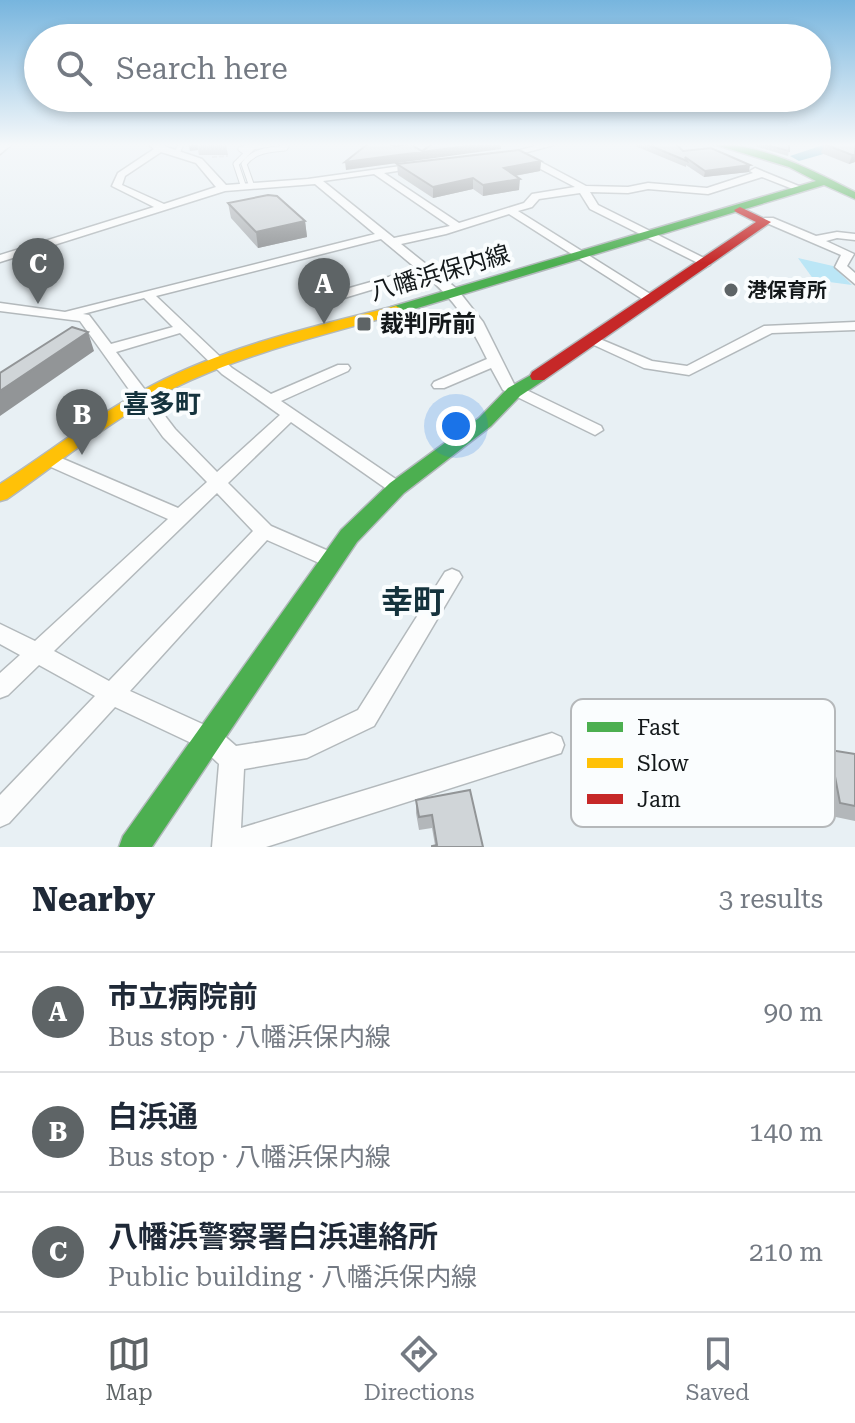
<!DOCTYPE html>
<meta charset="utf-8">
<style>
:root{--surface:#fff;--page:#f6f6f7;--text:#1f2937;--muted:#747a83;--line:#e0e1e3;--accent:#5e6466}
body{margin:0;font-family:"Roboto Serif","Noto Sans JP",serif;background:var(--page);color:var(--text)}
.you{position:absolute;left:456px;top:426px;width:28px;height:28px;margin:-20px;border:6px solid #fff;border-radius:50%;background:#1a73e8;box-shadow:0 0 0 12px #1a73e833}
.badge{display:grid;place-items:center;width:52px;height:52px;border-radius:50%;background:var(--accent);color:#fff;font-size:26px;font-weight:700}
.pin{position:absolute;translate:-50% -66px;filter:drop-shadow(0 2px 4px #0008)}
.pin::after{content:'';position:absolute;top:42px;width:28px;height:24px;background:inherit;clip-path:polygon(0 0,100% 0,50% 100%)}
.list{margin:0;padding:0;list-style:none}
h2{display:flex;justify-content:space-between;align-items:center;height:104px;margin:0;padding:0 32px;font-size:34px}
h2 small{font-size:26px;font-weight:400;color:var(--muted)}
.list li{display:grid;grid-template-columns:52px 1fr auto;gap:24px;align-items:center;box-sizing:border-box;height:120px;padding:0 32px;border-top:2px solid var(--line)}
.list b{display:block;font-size:30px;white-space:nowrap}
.list p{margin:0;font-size:26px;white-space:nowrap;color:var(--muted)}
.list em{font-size:26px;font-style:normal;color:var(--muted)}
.icon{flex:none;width:44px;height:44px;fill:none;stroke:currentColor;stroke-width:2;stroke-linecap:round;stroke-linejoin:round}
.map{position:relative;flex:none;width:855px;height:847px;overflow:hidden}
.search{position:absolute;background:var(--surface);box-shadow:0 4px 12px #0003;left:24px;right:24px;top:24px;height:88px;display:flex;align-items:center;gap:20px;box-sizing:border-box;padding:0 28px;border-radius:44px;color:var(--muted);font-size:30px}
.sheet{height:464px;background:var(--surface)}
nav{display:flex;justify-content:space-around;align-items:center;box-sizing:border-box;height:112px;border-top:2px solid var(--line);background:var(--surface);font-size:22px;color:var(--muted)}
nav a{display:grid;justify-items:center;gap:4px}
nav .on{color:var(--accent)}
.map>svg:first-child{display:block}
.green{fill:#bbe6f6}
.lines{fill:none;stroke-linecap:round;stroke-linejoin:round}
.river{fill:#6eb7ce;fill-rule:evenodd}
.lane-casing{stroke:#b3b9bc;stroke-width:7}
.street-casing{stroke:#b3b9bc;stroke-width:3}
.fast-casing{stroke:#b3b9bc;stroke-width:3}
.slow-casing{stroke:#b3b9bc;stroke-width:3}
.jam-casing{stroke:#b3b9bc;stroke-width:3}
.path{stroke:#d4d6d8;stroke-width:2;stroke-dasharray:5 2;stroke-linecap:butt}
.lane{stroke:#fcfdfd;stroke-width:5}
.street{fill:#fcfdfd;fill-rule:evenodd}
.fast{fill:#4caf50;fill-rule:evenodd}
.slow{fill:#ffc107;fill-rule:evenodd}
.jam{fill:#c62828;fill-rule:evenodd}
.wall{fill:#b3b7ba}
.shaded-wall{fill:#929597}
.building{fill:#d0d5d8;stroke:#929597;stroke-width:2}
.poi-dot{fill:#5e6466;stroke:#fafdfe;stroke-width:3}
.labels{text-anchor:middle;stroke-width:8;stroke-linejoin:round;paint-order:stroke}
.far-poi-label{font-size:20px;font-weight:bold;fill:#13181a;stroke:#fafdfe;text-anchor:start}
.street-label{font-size:24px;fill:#13181a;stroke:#fafdfe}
.poi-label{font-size:24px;font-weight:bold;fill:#13181a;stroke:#fafdfe;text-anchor:start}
.neighbourhood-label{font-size:26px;font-weight:bold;fill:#15333d;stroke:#fafdfe}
.near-neighbourhood-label{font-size:32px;font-weight:bold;fill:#15333d;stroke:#fafdfe}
.key{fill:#fafdfe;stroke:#b5b8ba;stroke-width:2}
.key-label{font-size:22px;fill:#13181a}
</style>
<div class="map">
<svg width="855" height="847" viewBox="0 0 855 847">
<rect width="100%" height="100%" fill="#e8f0f4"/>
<!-- green -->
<path class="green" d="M798 258 833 266 852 285 814 280Z"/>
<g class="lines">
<!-- river -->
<path class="river" d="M826 144 855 145 799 161 790 156Z"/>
<defs>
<path id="lane" d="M178 151 181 144
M247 153 241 149 270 144
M251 184 244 164C254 150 269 150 285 148L287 144
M243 185 236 164 254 146"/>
<path id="street" d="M3 144H12L0 154V146Z
M148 144H158L202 159 226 185 308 179 422 163V167L384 173 459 223 524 203 532 194 575 187 510 153 542 144H557L524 153 586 186 628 187 648 183 707 188 753 173 750 171 755 168 806 189 798 191 762 177 708 194 648 189 628 193 590 192 598 205 710 261V265L706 267 590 209 580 193 539 199 532 207 518 211 655 297 656 300 650 304 509 214 446 234 401 244 457 289 483 322 514 384 601 426 603 430 595 435 503 390 491 368 444 388H434L432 385 434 382 487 359C469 322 455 300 424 274L324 304H314V298L417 269 381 239 156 296 232 368 271 394 338 365H348L350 368 348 371 281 401 403 484 406 488 403 492H391L291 422 228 483 271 526 340 556 343 561 340 566 333 568 326 566 267 540 130 691 220 732 236 746 305 735 358 710 445 572 452 569 459 572 462 577 374 726 307 758 244 769 241 828 552 733 561 737 564 745 561 753 266 847H212L219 764 202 748 115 707 9 823 0 827V795L95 696 39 665 8 695 0 698V673L20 655 0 644V624L35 641 168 519 42 463 40 459 48 453 54 455 178 508 207 482 163 437 80 321 0 311V303L65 312 375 234 315 184 225 191 0 262V255L154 207 112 186 118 173 154 149ZM161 152 196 163 216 187 164 204 122 185 125 176ZM374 174 450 226 394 238 323 181ZM144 298 173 327 111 344 89 315 83 314ZM180 333 222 374 280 415 217 472 175 429 116 352ZM217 493 253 531 109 681 54 651Z
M765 218H773L816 236 837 232 855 234V240L837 238 826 241 854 254 847 266 855 273V284L835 267 841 255 769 224H761L760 222Z
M855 322V330L772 333 689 375 644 368 583 340 590 336 595 337 652 361 687 366 764 326Z"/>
<path id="fast" d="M713 144C763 144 812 170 855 192V199L824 185 401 313 396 314 389 310 391 307 816 181 789 167Z
M538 371 544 372 546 376 544 380 520 396 491 426 404 493 357 542 152 847H119L123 836 341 530 390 483 479 418 508 388Z"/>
<path id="slow" d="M396 306 403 310 401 313C323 335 242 354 170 390 111 419 60 462 7 499L0 501V484C51 451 99 413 153 385 228 346 315 326 396 306Z"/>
<path id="jam" d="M740 207 771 222 544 380H532L530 376 532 372 756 222 736 212 734 210Z"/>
</defs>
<!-- lane casing -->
<use href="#lane" class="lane-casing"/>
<!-- street casing -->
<use href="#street" class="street-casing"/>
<!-- fast casing -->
<use href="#fast" class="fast-casing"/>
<!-- slow casing -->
<use href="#slow" class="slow-casing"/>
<!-- jam casing -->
<use href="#jam" class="jam-casing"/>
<!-- path -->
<path class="path" d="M212 157 228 156"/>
<!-- lane -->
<use href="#lane" class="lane"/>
<!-- street -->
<use href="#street" class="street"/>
<!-- fast -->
<use href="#fast" class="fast"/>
<!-- slow -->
<use href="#slow" class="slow"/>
<!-- jam -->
<use href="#jam" class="jam"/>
</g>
<!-- wall -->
<path class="wall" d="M188 144H234L226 145 228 155H199L198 150 190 151Z
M635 144H676L683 151 749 172 704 177 686 165V167L635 146Z
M755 144H789V151L788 156 754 146Z
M824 144H855V162L849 164 821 153Z
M541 161 540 171 515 176 519 190 483 196 473 189 433 198 398 175 397 164Z
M228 203 305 221 307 237 258 248 231 218Z
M830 750 855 754V821L831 816 822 763Z
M416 800 483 847 435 845 432 828 419 830 416 813Z"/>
<!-- shaded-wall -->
<path class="shaded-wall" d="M189 144H197L198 150 190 151Z
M482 144H501V149L346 170 345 162Z
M852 155H855V162L849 164Z
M541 161 540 171 503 178 504 168Z
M750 165 749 172 704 177 705 171Z
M473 178V189L433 198V187Z
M520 179 519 190 483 196V185Z
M305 221 307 237 258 248 256 232Z
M88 332 94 351 0 416V391Z"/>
<!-- building -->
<path class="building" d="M370 144H388L396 146 410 144 422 151 432 144H482L345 162 365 146Z
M646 144H676L683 151 711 148 750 165 705 171 685 157 687 161Z
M763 144H789V151Z
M824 144H855V155H852Z
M519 150 541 161 504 168 520 179 483 185 473 178 433 187 397 164Z
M268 195 277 196 305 221 256 232 228 203Z
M72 327 88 332 0 391V373Z
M830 750 855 754V806L840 803Z
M470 790 483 847H432V846L437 845 432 815 419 817 416 800Z"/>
<!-- sky -->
<linearGradient id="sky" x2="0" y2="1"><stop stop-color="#77b5de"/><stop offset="0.55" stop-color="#f5f8fa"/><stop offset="1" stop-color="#f5f8fa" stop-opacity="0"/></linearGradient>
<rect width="855" height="263" fill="url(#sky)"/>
<!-- markers -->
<g class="poi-dot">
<circle cx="731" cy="290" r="8"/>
<rect x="356" y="316" width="16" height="16" rx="4"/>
</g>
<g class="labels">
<!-- far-poi labels -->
<g class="far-poi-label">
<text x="747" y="297">港保育所</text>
</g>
<!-- street labels -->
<g class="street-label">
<text transform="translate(440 273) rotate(-16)" y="8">八幡浜保内線</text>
</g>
<!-- poi labels -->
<g class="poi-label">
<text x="380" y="332">裁判所前</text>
</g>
<!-- neighbourhood labels -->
<g class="neighbourhood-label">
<text x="162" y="413">喜多町</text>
</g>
<!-- near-neighbourhood labels -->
<g class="near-neighbourhood-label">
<text x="413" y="613">幸町</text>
</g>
</g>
<!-- legend -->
<rect x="571" y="699" width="264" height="128" rx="12" class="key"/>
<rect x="587" y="722" width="36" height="10" fill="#4caf50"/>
<rect x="587" y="758" width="36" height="10" fill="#ffc107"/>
<rect x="587" y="794" width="36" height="10" fill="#c62828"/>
<g class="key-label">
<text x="637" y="735">Fast</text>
<text x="637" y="771">Slow</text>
<text x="637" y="807">Jam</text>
</g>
</svg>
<div class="you"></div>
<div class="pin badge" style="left:324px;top:324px">A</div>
<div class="pin badge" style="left:82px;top:455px">B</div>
<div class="pin badge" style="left:38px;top:304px">C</div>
<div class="search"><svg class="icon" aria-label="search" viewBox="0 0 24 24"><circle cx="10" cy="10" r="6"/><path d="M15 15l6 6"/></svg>Search here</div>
</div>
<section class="sheet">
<h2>Nearby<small>3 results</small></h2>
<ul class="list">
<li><span class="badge">A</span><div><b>市立病院前</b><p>Bus stop · 八幡浜保内線</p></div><em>90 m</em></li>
<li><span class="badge">B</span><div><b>白浜通</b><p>Bus stop · 八幡浜保内線</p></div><em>140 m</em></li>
<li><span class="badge">C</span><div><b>八幡浜警察署白浜連絡所</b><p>Public building · 八幡浜保内線</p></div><em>210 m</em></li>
</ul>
</section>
<nav>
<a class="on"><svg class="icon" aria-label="map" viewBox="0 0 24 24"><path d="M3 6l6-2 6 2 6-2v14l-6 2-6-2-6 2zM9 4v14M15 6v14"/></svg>Map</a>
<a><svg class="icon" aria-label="directions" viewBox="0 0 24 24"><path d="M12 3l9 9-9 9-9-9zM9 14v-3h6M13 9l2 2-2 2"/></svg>Directions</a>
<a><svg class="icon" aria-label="saved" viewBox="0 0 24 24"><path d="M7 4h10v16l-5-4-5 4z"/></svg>Saved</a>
</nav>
